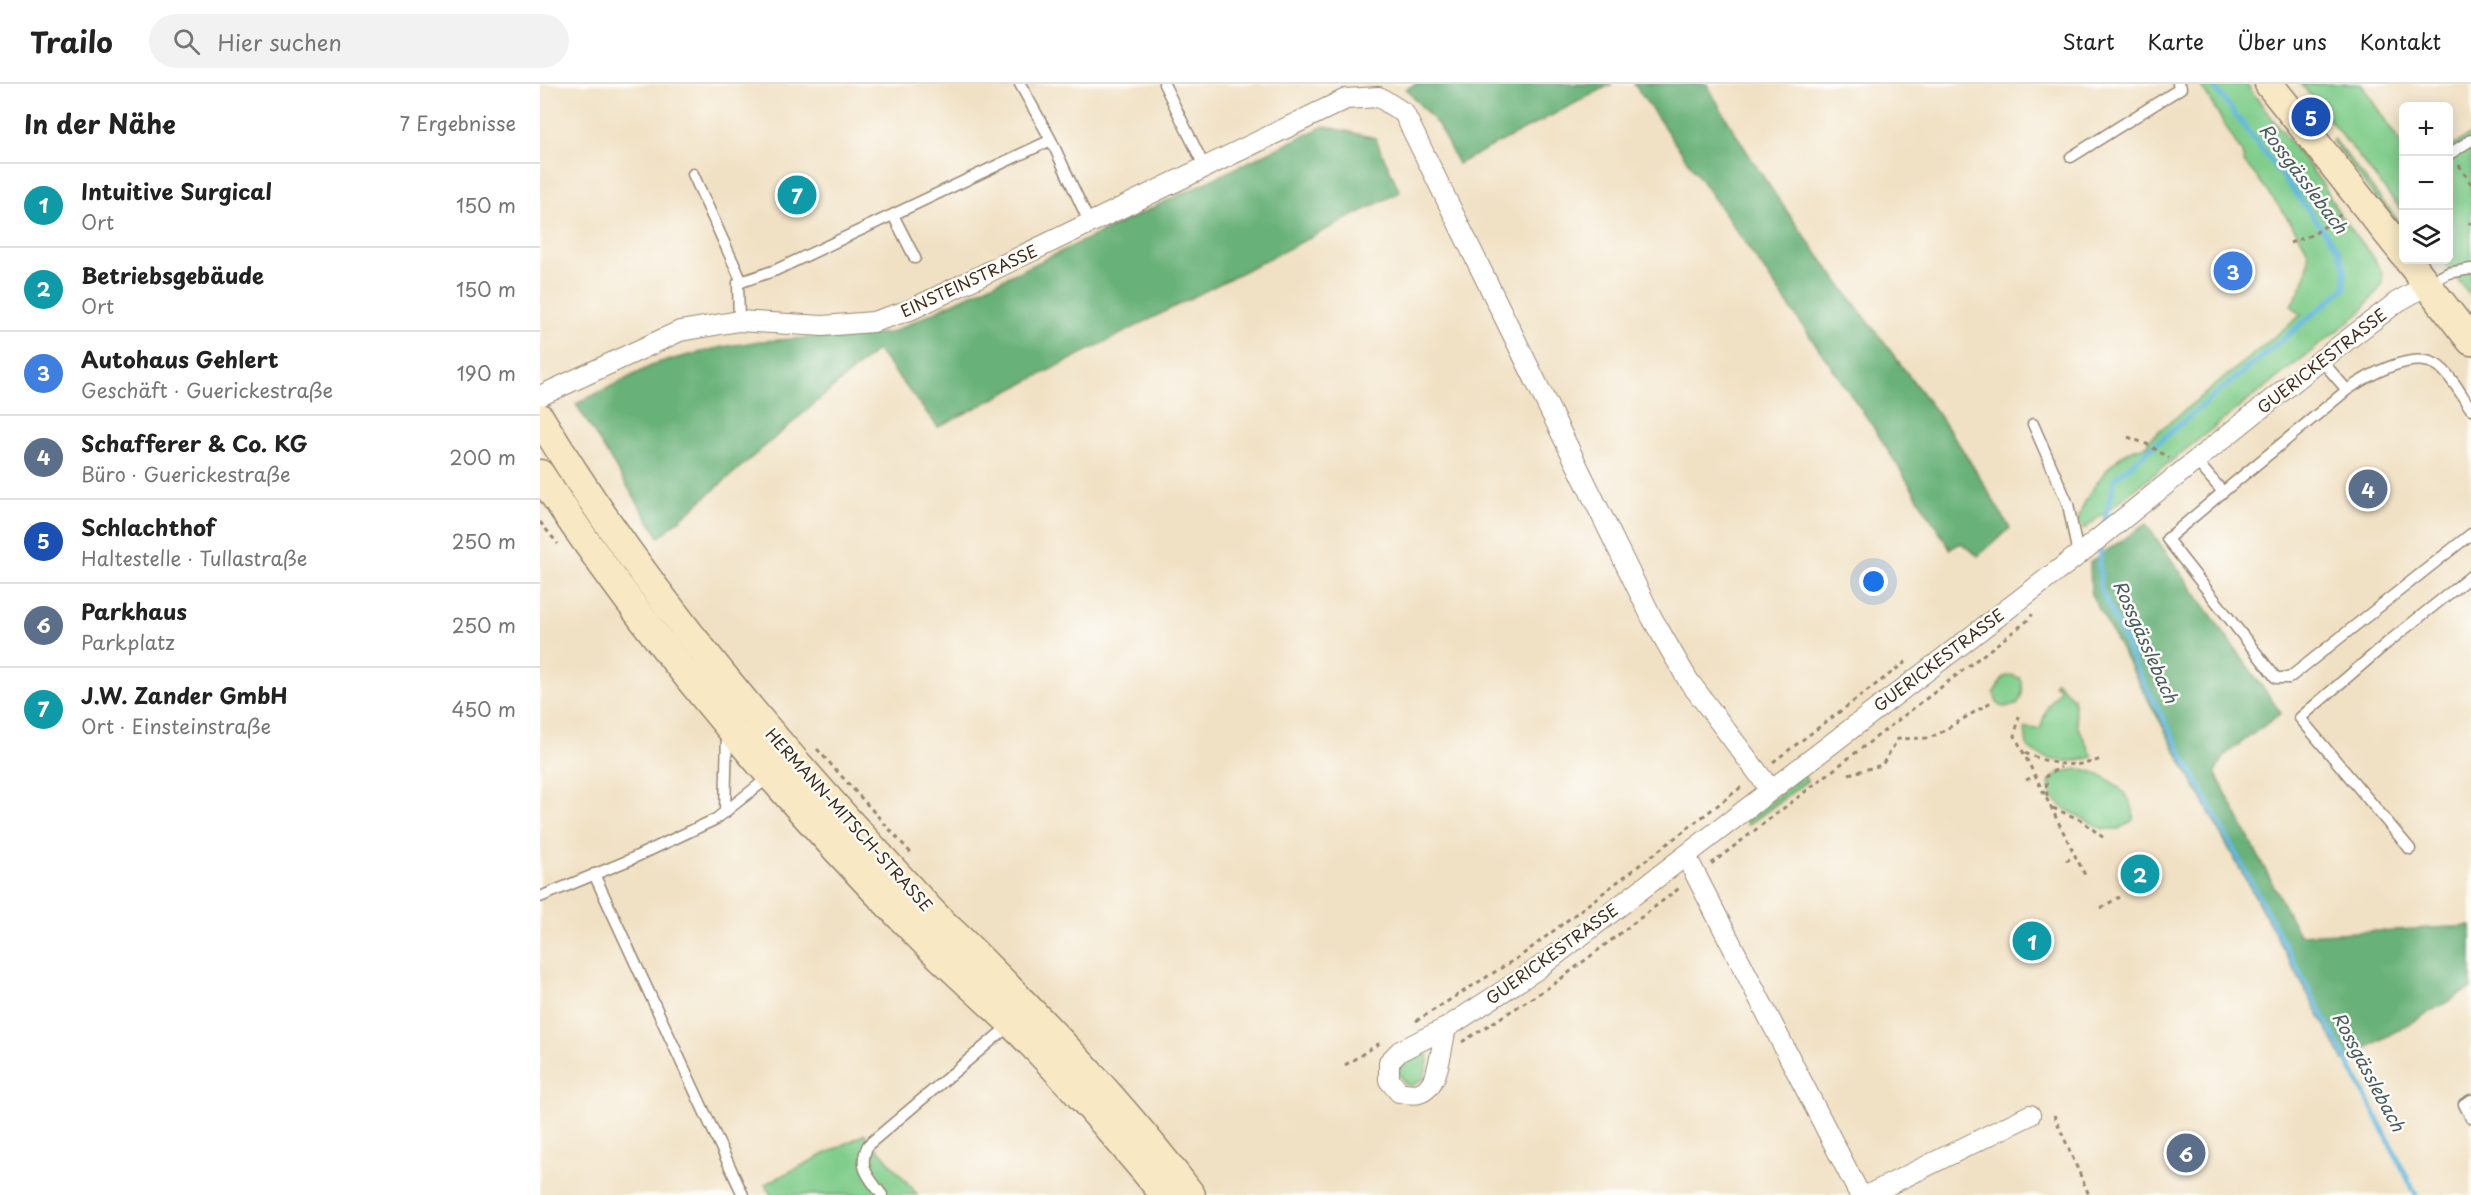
<!DOCTYPE html>
<html lang="de">
<meta charset="utf-8">
<style>
:root{--surface:#fff;--page:#f2f2f2;--text:#222;--muted:#767676;--line:#e0e0e0;--accent:#c8321e}
body{margin:0;font-family:"Playpen Sans",sans-serif;background:var(--page);color:var(--text)}
.controls{position:absolute;right:18px;top:18px;display:grid;overflow:hidden;border-radius:9px;box-shadow:0 3px 15px #0003}
.controls button{width:54px;height:54px;display:grid;place-items:center;padding:0;border:0;border-bottom:2px solid var(--line);background:var(--surface);color:var(--text);font:30px sans-serif}
.you{position:absolute;left:1334px;top:498px;width:21px;height:21px;margin:-15px;border:4px solid #fff;border-radius:50%;background:#1a73e8;box-shadow:0 0 0 9px #1a73e833}
.badge{display:grid;place-items:center;width:39px;height:39px;border-radius:50%;background:var(--accent);color:#fff;font-size:20px;font-weight:700}
.pin{position:absolute;translate:-50% -50%;border:3px solid #fff;box-shadow:0 2px 6px #0006}
.list{margin:0;padding:0;list-style:none}
h2{display:flex;justify-content:space-between;align-items:center;height:78px;margin:0;padding:0 24px;font-size:26px}
h2 small{font-size:20px;font-weight:400;color:var(--muted)}
.list li{display:grid;grid-template-columns:39px 1fr auto;gap:18px;align-items:center;box-sizing:border-box;height:84px;padding:0 24px;border-top:2px solid var(--line)}
.list b{display:block;font-size:22px;white-space:nowrap}
.list p{margin:0;font-size:20px;white-space:nowrap;color:var(--muted)}
.list em{font-size:20px;font-style:normal;color:var(--muted)}
.icon{flex:none;width:33px;height:33px;fill:none;stroke:currentColor;stroke-width:2;stroke-linecap:round;stroke-linejoin:round}
.map{position:relative;flex:none;width:1931px;height:1111px;overflow:hidden}
header{display:flex;align-items:center;gap:36px;box-sizing:border-box;height:84px;padding:0 30px;background:var(--surface);border-bottom:2px solid var(--line)}
header strong{font-size:28px}
nav{display:flex;gap:33px;margin-inline-start:auto;font-size:21px}
.search{width:420px;height:54px;background:var(--page);display:flex;align-items:center;gap:15px;box-sizing:border-box;padding:0 21px;border-radius:33px;color:var(--muted);font-size:22px}
main{display:flex}
aside{flex:1;background:var(--surface)}
.map>svg:first-child{display:block}
.green{fill:#81ce8c;stroke:#5e7c55;stroke-width:1.5}
.forest{fill:#68b178;stroke:#526e4b;stroke-width:1.5}
.lines{fill:none;stroke-linecap:round;stroke-linejoin:round}
.stream{stroke:#63b8df;stroke-width:5}
.lane-casing{stroke:#968671;stroke-width:13}
.street-casing{stroke:#968671;stroke-width:22}
.secondary-casing{stroke:#968671;stroke-width:31}
.path{stroke:#968671;stroke-width:3;stroke-dasharray:4.5 4.5;stroke-linecap:butt}
.lane{stroke:#fff;stroke-width:10}
.street{stroke:#fff;stroke-width:20}
.secondary{stroke:#f8e8c3;stroke-width:28}
.labels{text-anchor:middle;stroke-width:5;stroke-linejoin:round;paint-order:stroke}
.street-label{font-size:16px;fill:#3b2a1e;stroke:#fdfcf7}
.water-label{font-size:18px;font-style:italic;fill:#495c62;stroke:#fdfcf7}
</style>
<header>
<strong>Trailo</strong>
<div class="search"><svg class="icon" aria-label="search" viewBox="0 0 24 24"><circle cx="10" cy="10" r="6"/><path d="M15 15l6 6"/></svg>Hier suchen</div>
<nav><a>Start</a><a>Karte</a><a>Über uns</a><a>Kontakt</a></nav>
</header>
<main>
<aside>
<h2>In der Nähe<small>7 Ergebnisse</small></h2>
<ul class="list">
<li><span class="badge" style="background:#0f9aa8">1</span><div><b>Intuitive Surgical</b><p>Ort</p></div><em>150 m</em></li>
<li><span class="badge" style="background:#0f9aa8">2</span><div><b>Betriebsgebäude</b><p>Ort</p></div><em>150 m</em></li>
<li><span class="badge" style="background:#3f7fe0">3</span><div><b>Autohaus Gehlert</b><p>Geschäft · Guerickestraße</p></div><em>190 m</em></li>
<li><span class="badge" style="background:#5c6f8a">4</span><div><b>Schafferer &amp; Co. KG</b><p>Büro · Guerickestraße</p></div><em>200 m</em></li>
<li><span class="badge" style="background:#1a4fb4">5</span><div><b>Schlachthof</b><p>Haltestelle · Tullastraße</p></div><em>250 m</em></li>
<li><span class="badge" style="background:#5c6f8a">6</span><div><b>Parkhaus</b><p>Parkplatz</p></div><em>250 m</em></li>
<li><span class="badge" style="background:#0f9aa8">7</span><div><b>J.W. Zander GmbH</b><p>Ort · Einsteinstraße</p></div><em>450 m</em></li>
</ul>
</aside>
<div class="map">
<svg width="1931" height="1111" viewBox="0 0 1931 1111">
<rect width="100%" height="100%" fill="#fdfcf7"/>
<filter id="ink" filterUnits="userSpaceOnUse"><feTurbulence type="fractalNoise" baseFrequency=".0167" numOctaves="2"/><feDisplacementMap in="SourceGraphic" scale="12" xChannelSelector="R" yChannelSelector="G"/><feConvolveMatrix kernelMatrix="1 2 1 2 8 2 1 2 1" color-interpolation-filters="sRGB"/></filter>
<filter id="wash" filterUnits="userSpaceOnUse"><feTurbulence type="fractalNoise" baseFrequency=".008" numOctaves="4" result="noise"/><feDisplacementMap in="SourceGraphic" scale="24" xChannelSelector="R" yChannelSelector="G"/><feGaussianBlur stdDeviation="1.35" result="paint"/><feColorMatrix in="noise" values="0 0 0 0 0 0 0 0 0 0 0 0 0 0 0 0 0 1.4 0 .05"/><feComposite in="paint" operator="in"/></filter>
<g filter="url(#wash)">
<rect width="100%" height="100%" fill="#f1e1c4"/>
<!-- green -->
<path class="green" d="M1660 0H1706L1784 102 1800 131 1834 174 1842 190V201L1820 229 1544 445 1538 437C1543 414 1570 376 1590 367 1596 364 1603 363 1609 361L1608 356 1761 231 1751 221C1761 206 1770 187 1768 169 1766 156 1716 91 1704 78L1702 69Z
M1761 0H1821L1863 63V128Z
M1931 50V212L1902 176H1908L1909 65Z
M1794 55 1863 143V150L1792 57Z
M1471 591 1480 594C1485 604 1482 612 1477 621L1463 623 1457 619 1454 608 1464 593Z
M1516 597 1533 614 1537 641 1553 673C1530 680 1505 679 1487 663L1485 644 1500 645 1507 624 1520 605 1514 600Z
M1538 685C1560 685 1597 710 1593 736L1579 745H1563L1525 725 1511 712 1509 699 1519 688Z
M1264 691 1267 697 1208 741 1206 737Z
M882 967 889 973 884 994 872 1002 865 1000 858 988 860 982Z
M325 1050 378 1111H231L225 1100Z"/>
<!-- forest -->
<path class="forest" d="M876 0H1072L918 80 898 41 866 5Z
M1094 0H1167C1235 125 1327 232 1410 347 1432 378 1450 412 1470 444L1438 472 1421 459 1410 465 1332 341Z
M784 42 835 54 860 108 398 343 337 266 119 453 36 320 117 279 182 263 221 257 350 249Z
M1606 440 1741 629 1686 670 1675 688 1759 851 1931 842V904L1804 977 1551 510 1550 478Z"/>
<g class="lines">
<!-- stream -->
<path class="stream" d="M1563 444 1575 394 1805 204V186L1798 165 1672 0
M1561 459 1559 480 1561 505 1597 586 1827 1014 1876 1111"/>
</g>
</g>
<g filter="url(#ink)">
<g class="lines">
<defs>
<path id="lane" d="M480 0 511 56
M624 0 665 84
M1911 69 1931 56
M1531 73 1641 4 1638 0
M153 90 202 198
M353 131 375 174
M1889 199 1908 189 1931 185
M199 237 198 199 236 186 511 56 550 140
M1807 306C1827 292 1872 266 1897 281 1910 289 1922 312 1931 325
M1493 340 1528 420 1538 471
M1656 377 1683 408 1807 306 1781 276
M1683 408 1627 455 1736 594H1749L1931 450
M185 729 187 648
M1870 765 1760 634 1847 559 1931 492
M54 790 203 1111
M0 813 87 777 176 735 229 693
M1931 1016 1924 1020 1931 1034
M342 1111C329 1093 317 1084 328 1061L471 940"/>
<path id="street" d="M0 312 140 247 199 237 283 242 333 238 370 226 806 15 839 13 864 29 1112 534 1148 596 1230 705
M1146 772 1320 1111
M906 944C901 962 900 1003 879 1009 873 1011 865 1009 859 1008L849 996V978L860 967 906 944 996 886 1538 471 1781 276 1857 218 1887 201
M1328 1111 1490 1031"/>
<path id="secondary" d="M1729 0 1864 170
M1868 176 1931 257
M0 334C109 515 245 671 389 825 402 839 416 851 429 864 507 942 585 1023 651 1111
M0 390C109 556 238 708 377 850 407 881 440 909 471 939 526 993 576 1052 625 1111"/>
</defs>
<!-- lane casing -->
<use href="#lane" class="lane-casing"/>
<!-- street casing -->
<use href="#street" class="street-casing"/>
<!-- secondary casing -->
<use href="#secondary" class="secondary-casing"/>
<!-- path -->
<path class="path" d="M1919 81 1931 100
M1929 138 1931 140
M1750 159 1774 150 1803 129
M1588 353 1609 361 1629 374
M0 438 18 460
M1479 632 1475 652 1546 793
M277 665 371 769
M1485 669C1511 680 1535 686 1563 674
M1233 678 1367 577
M1309 690 1342 681 1358 655 1389 654 1400 649 1451 618
M1486 696 1495 692
M1507 712 1506 692 1521 683
M1513 724 1541 736 1565 755
M1526 777 1535 772
M1171 780 1491 534 1492 530
M1561 824 1579 813
M876 937 982 871 1204 701
M922 958 1014 900 1142 802
M805 981 840 959
M1514 1031 1549 1111"/>
<!-- lane -->
<use href="#lane" class="lane"/>
<!-- street -->
<use href="#street" class="street"/>
<!-- secondary -->
<use href="#secondary" class="secondary"/>
</g>
</g>
<g class="labels">
<!-- street labels -->
<g class="street-label">
<text transform="translate(429 197) rotate(-25)" y="6">EINSTEINSTRASSE</text>
<text transform="translate(1782 277) rotate(-38)" y="6">GUERICKESTRASSE</text>
<text transform="translate(1399 576) rotate(-37)" y="6">GUERICKESTRASSE</text>
<text transform="translate(309 736) rotate(48)" y="6">HERMANN-MITSCH-STRASSE</text>
<text transform="translate(1012 870) rotate(-36)" y="6">GUERICKESTRASSE</text>
</g>
<!-- water labels -->
<g class="water-label">
<text transform="translate(1763 95) rotate(53)" y="6">Rossgässlebach</text>
<text transform="translate(1605 558) rotate(66)" y="6">Rossgässlebach</text>
<text transform="translate(1828 988) rotate(62)" y="6">Rossgässlebach</text>
</g>
</g>
</svg>
<div class="controls">
<button>+</button>
<button>−</button>
<button><svg class="icon" aria-label="layers" viewBox="0 0 24 24"><path d="M12 4l9 5-9 5-9-5zM3 14l9 5 9-5"/></svg></button>
</div>
<div class="you"></div>
<div class="pin badge" style="left:1492px;top:857px;background:#0f9aa8">1</div>
<div class="pin badge" style="left:1600px;top:790px;background:#0f9aa8">2</div>
<div class="pin badge" style="left:1693px;top:187px;background:#3f7fe0">3</div>
<div class="pin badge" style="left:1828px;top:405px;background:#5c6f8a">4</div>
<div class="pin badge" style="left:1771px;top:33px;background:#1a4fb4">5</div>
<div class="pin badge" style="left:1646px;top:1069px;background:#5c6f8a">6</div>
<div class="pin badge" style="left:257px;top:111px;background:#0f9aa8">7</div>
</div>
</main>
